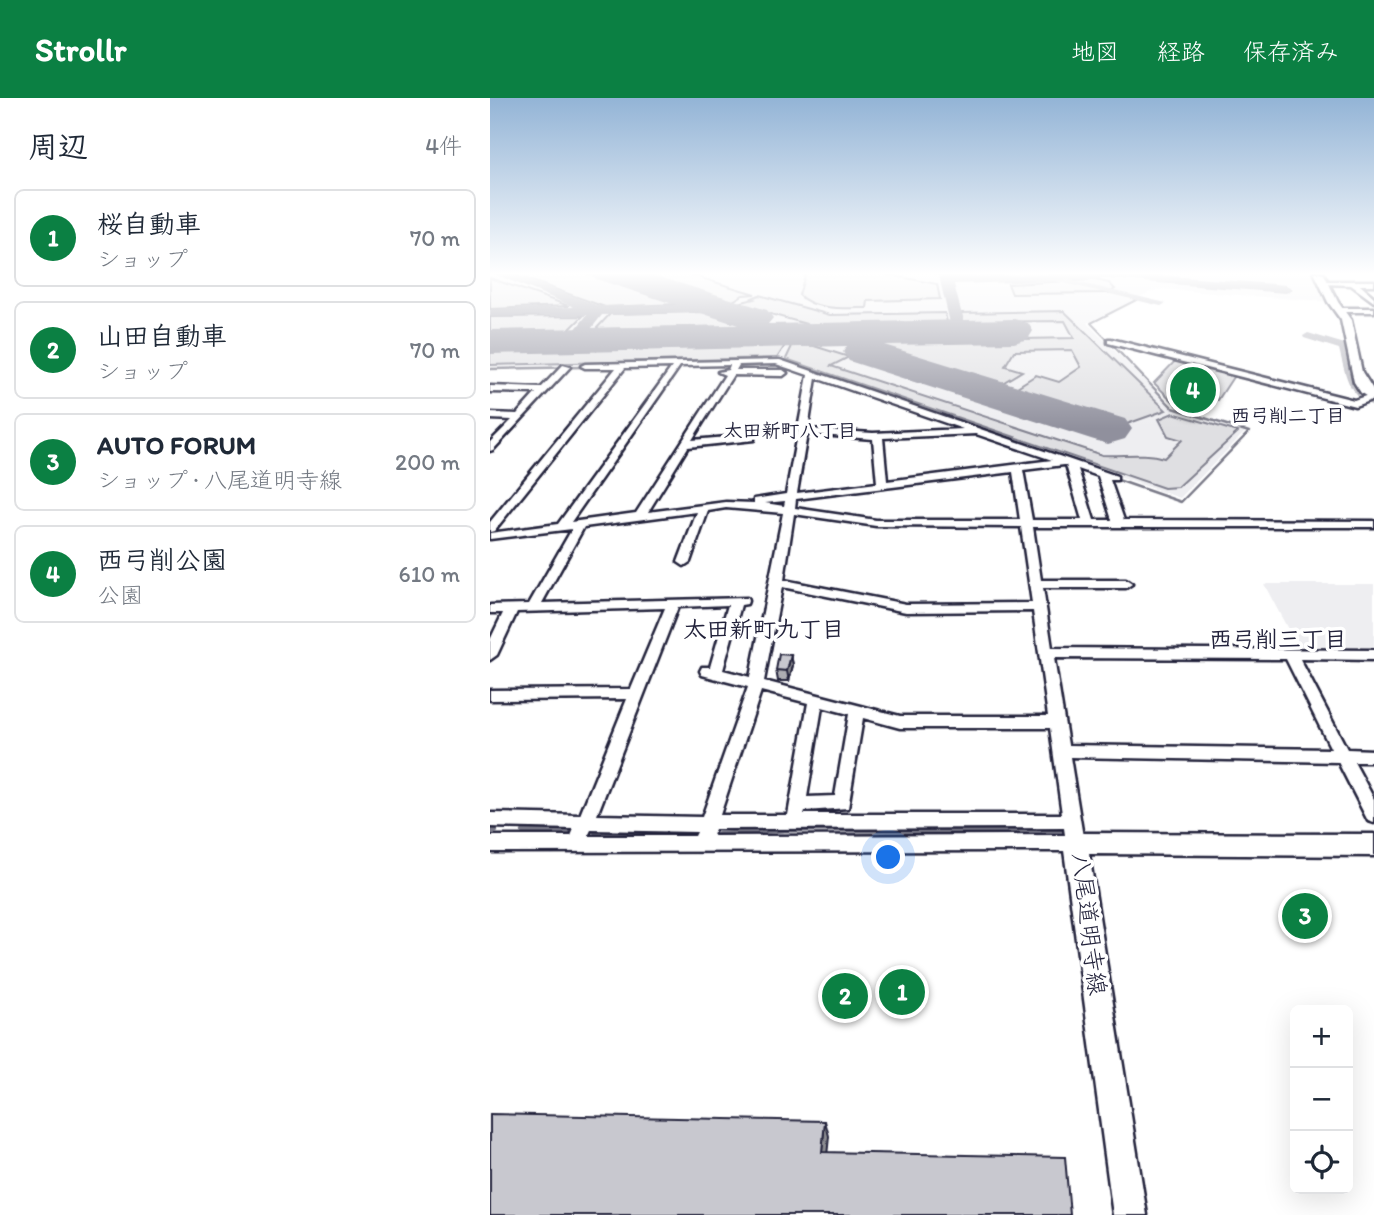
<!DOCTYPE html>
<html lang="ja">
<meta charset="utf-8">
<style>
:root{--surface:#fff;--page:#f2f2f3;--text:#1f2937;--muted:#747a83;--line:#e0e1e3;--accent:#0b8043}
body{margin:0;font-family:Itim,"Klee One",sans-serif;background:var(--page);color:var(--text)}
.controls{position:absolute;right:21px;bottom:21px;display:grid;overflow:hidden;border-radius:10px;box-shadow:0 7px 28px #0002}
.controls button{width:63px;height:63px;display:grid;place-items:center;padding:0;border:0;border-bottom:2px solid var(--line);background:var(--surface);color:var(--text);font:35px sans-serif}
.you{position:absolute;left:399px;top:760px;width:24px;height:24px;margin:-18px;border:5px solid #fff;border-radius:50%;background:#1a73e8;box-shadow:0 0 0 10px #1a73e833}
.badge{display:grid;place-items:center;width:46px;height:46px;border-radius:50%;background:var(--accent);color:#fff;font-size:23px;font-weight:700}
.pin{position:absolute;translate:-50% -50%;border:4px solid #fff;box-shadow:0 2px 7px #0006}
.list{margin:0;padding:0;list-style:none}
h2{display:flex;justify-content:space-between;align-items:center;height:91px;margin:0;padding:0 28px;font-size:30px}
h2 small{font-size:23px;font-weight:400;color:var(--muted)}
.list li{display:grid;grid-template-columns:46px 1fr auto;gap:21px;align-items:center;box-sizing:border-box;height:98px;margin:0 14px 14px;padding:0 14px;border:2px solid var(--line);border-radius:10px}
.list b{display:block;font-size:26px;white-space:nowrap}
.list p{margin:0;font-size:23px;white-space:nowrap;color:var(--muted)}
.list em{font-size:23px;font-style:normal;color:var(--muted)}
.icon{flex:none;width:38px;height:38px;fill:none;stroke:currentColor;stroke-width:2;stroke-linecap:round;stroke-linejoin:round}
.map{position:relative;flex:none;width:884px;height:1117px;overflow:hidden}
header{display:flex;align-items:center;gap:42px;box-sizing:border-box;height:98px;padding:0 35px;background:var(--accent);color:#fff}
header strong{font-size:33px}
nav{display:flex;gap:38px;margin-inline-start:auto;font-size:24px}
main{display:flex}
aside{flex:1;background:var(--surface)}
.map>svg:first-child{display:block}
.built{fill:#eeeef1}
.green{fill:#dfdfe2;stroke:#80808e;stroke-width:2}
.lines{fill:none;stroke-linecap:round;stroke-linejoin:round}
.stream-far2{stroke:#7a7a88;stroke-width:2}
.stream-far1{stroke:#7a7a88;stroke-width:2.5}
.stream{stroke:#7a7a88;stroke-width:4.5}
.river{fill:#b4b4bc;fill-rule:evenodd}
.taxiway{fill:#90909d;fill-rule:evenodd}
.runway{fill:#90909d;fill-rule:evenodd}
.minor-casing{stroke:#22223b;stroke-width:5}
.major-casing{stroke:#22223b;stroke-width:5}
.minor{fill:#fff;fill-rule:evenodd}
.major{fill:#fff;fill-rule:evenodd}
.wall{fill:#acacb2;stroke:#22223b;stroke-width:2}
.shaded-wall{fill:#8c8c91;stroke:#22223b;stroke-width:2}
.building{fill:#c8c8cf;stroke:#22223b;stroke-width:2}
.labels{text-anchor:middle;stroke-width:7;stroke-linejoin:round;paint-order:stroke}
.far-neighbourhood-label{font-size:19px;font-weight:bold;fill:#22223b;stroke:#fff}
.neighbourhood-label{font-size:23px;font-weight:bold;fill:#22223b;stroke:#fff}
.near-street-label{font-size:24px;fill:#22223b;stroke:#fff}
</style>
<header>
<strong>Strollr</strong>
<nav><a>地図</a><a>経路</a><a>保存済み</a></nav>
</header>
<main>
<aside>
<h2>周辺<small>4件</small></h2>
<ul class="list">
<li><span class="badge">1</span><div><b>桜自動車</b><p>ショップ</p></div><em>70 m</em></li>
<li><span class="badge">2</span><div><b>山田自動車</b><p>ショップ</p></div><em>70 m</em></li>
<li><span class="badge">3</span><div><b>AUTO FORUM</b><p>ショップ · 八尾道明寺線</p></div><em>200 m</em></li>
<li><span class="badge">4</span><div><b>西弓削公園</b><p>公園</p></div><em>610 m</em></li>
</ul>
</aside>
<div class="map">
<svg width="884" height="1117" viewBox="0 0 884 1117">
<rect width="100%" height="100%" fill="#fff"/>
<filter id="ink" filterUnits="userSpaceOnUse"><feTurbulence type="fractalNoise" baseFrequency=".0143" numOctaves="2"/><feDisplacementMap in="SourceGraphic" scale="14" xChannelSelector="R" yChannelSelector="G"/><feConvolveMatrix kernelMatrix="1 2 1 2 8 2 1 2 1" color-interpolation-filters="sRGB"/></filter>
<g filter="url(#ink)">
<!-- built -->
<path class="built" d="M0 174H828L843 204 673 191 662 193 597 225 684 312 755 334 690 400 288 263 0 270Z
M774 486H884V554H810Z"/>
<!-- green -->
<path class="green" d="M17 174H93L188 206 115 209Z
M139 174H191L265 196 253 197 241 204Z
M316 174H385L447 186 450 201 378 203 377 210C357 210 324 213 309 197Z
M0 180 79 208 0 211Z
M605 182 619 185 625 191 619 195 522 196 518 186Z
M269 197 340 217 455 215 457 224 320 227 244 206 264 201 262 200Z
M574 213 676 312 637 326 524 291 546 277 569 284 591 269 582 252 524 253 515 268 532 273 509 287 372 244 584 240 575 223 473 224 471 215Z
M217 214 259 228 106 231 120 216Z
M93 218 78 233 0 235V219Z
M296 246 287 260 0 267V253Z
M303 246 324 248 359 259 341 268 612 357C634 358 654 354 674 360L692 342 678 338 669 321 683 315 748 334 688 389 674 390 296 261Z
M686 262 745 276 728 302 714 298 703 314 690 310 664 285Z"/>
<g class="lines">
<!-- stream-far2 -->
<path class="stream-far2" d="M632 257 601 225 650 200"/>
<!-- stream-far1 -->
<path class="stream-far1" d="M0 271 95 269
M622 380 691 404 759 334 683 310 631 256"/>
<!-- stream -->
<path class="stream" d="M0 733H6
M33 734H78
M105 734 202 735
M589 735H619
M229 736 299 732 577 734"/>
<!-- river -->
<path class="river" d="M527 174H544L676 205 671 208Z
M818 235 858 247C866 265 865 288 884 299V308C858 300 855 274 849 251L814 240 813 238Z"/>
<!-- taxiway -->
<path class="taxiway" d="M0 174H17L109 208 233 206 240 210 233 214 112 217 90 245 85 247 77 242 97 217 0 219V211L84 209Z
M441 174H460L462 178 630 174 796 187 803 191 796 195 616 181 464 186 474 225 468 233 451 239 443 234 460 225 449 178Z"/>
<!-- runway -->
<path class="runway" d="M102 174H153L277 212 283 220 278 226 524 221 538 225 543 233 538 241 524 245 394 247 635 321 642 331 635 341 618 346 601 341 359 263 353 254 357 248 0 256V232L248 227 106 181Z"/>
<defs>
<path id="minor" d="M836 183H884V187H870L884 199V204L861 187 834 186Z
M850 210H884V214H847Z
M621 241 864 302 884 295V301L865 308 618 245V241Z
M290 262 627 378V382H620L634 422 884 423V429H543L551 482H636L642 486 636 490H553L562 550 884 552V562L810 561 857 651 884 652V664H864L884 701V725L878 723 848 664 580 659 594 745 591 750 585 753 0 754V738H81L84 731 0 729V715L90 717 137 601 0 602V592L141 591 175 510 27 514 7 557 0 562V542L13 515H0V507L39 506 82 431 0 441V435L68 426 182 269 135 270 4 433 0 434V424L126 270H95L91 268 95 266ZM286 266 318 277 296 396 264 401V405L236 404 158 414 198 349 264 342V338L261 337 202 342 243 277 293 278 297 275 293 272H246L249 267ZM240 267 238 272 228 274 235 277 146 415 81 424 190 268ZM326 280 473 331 383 335 318 331ZM317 336 383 341 387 385 307 395ZM486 336 562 362 397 383 393 340ZM574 367H576L592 422H542L533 372ZM588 371 608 378 622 422H604ZM523 374 530 422H386L305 410 306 401ZM295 403 294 408 275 405ZM236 410 293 415 260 579 233 572 251 507 257 506 258 503 257 500 52 505 94 429 207 414 188 464 194 468 200 464 218 413ZM304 416 386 428 531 429 542 505 416 506 294 482ZM292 489 416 514 543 513 558 618H410L274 583ZM238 507 220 569H212L210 573 212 577 258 589 212 719 107 717 188 509ZM564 560 796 561 841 651 578 647ZM271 593 318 605 298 717H230ZM332 609 359 616 345 698 317 699ZM373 620 410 630H560L572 716H314L315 713 358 710ZM574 730 575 737 223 738 225 731ZM101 732 207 734 205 738H98Z
M73 267 80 269 3 352 0 353V344L22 322 0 321V315L27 316 46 295 0 294V288L51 290Z"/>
<path id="major" d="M824 174 834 176 848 204 861 222 872 274 884 293V303L871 295 864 284 851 222 838 204Z
M585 735 884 736V758L599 756 657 1117H623L573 745 576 738Z"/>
</defs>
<!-- minor casing -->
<use href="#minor" class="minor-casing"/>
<!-- major casing -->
<use href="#major" class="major-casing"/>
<!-- minor -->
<use href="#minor" class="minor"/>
<!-- major -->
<use href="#major" class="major"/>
</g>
<!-- wall -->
<path class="wall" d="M301 557 303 567 299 583H288L286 572Z"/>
<!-- shaded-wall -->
<path class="shaded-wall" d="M301 557 303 567 299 583 297 573Z
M335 1023 339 1038 336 1068 332 1054Z"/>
<!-- building -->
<path class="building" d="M289 556 301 557 297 573 286 572Z
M0 1016 335 1023 332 1054 575 1059 580 1117H0Z"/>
</g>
<!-- sky -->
<linearGradient id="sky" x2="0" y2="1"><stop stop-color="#93b4d6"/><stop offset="0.53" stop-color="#fff"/><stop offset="1" stop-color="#fff" stop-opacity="0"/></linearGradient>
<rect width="884" height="331" fill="url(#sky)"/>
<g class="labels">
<!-- far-neighbourhood labels -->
<g class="far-neighbourhood-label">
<text x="798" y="324">西弓削二丁目</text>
<text x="300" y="339">太田新町八丁目</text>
</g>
<!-- neighbourhood labels -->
<g class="neighbourhood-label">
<text x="274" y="539">太田新町九丁目</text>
<text x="788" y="549">西弓削三丁目</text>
</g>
<!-- near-street labels -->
<g class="near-street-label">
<text transform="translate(599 826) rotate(83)" y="8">八尾道明寺線</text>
</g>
</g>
</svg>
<div class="controls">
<button>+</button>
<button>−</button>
<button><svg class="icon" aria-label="locate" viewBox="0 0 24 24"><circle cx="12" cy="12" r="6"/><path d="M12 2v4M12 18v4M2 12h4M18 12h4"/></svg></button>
</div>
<div class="you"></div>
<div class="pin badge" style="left:412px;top:894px">1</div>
<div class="pin badge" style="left:355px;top:898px">2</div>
<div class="pin badge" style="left:815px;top:818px">3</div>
<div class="pin badge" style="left:703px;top:292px">4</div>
</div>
</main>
